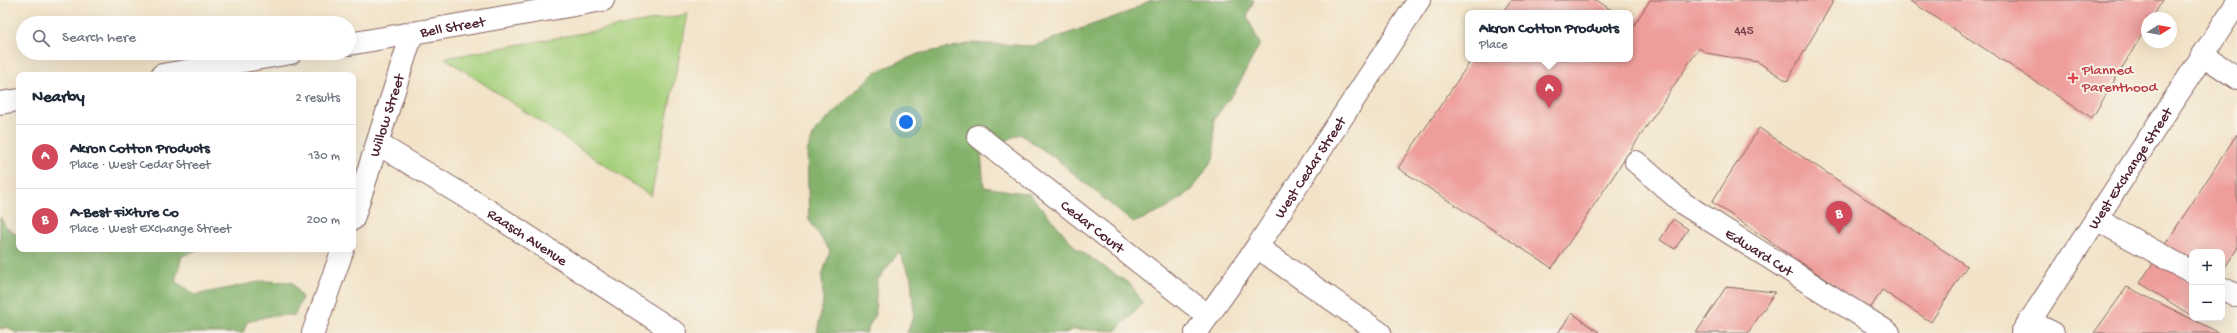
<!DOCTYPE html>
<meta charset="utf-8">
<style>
:root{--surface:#fff;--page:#f2f2f3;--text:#1f2937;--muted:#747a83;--line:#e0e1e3;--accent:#d1495b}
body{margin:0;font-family:"Gochi Hand",sans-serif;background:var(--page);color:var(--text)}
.controls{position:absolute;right:12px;bottom:12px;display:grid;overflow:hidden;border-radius:8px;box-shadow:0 4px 16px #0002}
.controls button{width:36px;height:36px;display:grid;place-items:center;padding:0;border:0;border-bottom:1px solid var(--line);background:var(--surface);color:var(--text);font:20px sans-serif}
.compass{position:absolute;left:2141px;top:12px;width:36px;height:36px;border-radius:50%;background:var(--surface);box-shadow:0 4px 16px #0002;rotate:79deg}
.you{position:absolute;left:906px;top:122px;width:14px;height:14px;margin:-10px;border:3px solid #fff;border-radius:50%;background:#1a73e8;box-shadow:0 0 0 6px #1a73e833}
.badge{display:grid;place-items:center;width:26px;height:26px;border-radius:50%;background:var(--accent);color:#fff;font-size:13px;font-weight:700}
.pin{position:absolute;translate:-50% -33px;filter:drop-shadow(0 1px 2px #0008)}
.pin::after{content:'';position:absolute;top:21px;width:14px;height:12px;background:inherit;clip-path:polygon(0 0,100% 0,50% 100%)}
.popup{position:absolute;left:1465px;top:10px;width:168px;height:52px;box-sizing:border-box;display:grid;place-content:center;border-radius:8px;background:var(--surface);filter:drop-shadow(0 1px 3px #0005);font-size:13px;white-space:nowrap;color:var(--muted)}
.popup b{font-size:15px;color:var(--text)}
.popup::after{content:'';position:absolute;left:50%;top:100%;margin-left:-8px;border:8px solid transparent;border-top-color:var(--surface)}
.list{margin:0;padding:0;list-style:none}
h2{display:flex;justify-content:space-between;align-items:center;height:52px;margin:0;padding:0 16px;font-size:17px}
h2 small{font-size:13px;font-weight:400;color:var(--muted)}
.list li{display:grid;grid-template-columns:26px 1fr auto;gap:12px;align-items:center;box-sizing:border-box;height:64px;padding:0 16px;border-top:1px solid var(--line)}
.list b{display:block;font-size:15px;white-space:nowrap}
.list p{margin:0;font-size:13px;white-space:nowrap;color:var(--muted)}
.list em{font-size:13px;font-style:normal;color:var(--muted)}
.icon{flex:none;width:22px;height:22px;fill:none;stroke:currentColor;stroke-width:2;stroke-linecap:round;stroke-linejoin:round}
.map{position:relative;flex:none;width:2237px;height:333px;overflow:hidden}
.search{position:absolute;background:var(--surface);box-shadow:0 4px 16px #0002;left:16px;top:16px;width:340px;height:44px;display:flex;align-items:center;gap:10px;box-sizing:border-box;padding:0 14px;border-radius:22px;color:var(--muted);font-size:15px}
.panel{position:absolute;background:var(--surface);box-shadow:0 4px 16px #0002;left:16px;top:72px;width:340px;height:180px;border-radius:8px}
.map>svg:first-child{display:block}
.green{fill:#a6d07c;stroke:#787854}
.forest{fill:#84b26c;stroke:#67684c}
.building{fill:#ee9d9b}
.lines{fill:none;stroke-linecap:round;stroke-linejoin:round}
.minor-casing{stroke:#856462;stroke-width:24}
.major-casing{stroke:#856462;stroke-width:24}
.minor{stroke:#fff;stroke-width:22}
.major{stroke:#fff;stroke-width:22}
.health-dot{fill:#e0444e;stroke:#f7f3e8;stroke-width:1.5}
.labels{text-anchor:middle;stroke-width:4;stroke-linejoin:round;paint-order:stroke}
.number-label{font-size:13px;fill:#733e47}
.street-label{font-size:15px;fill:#4a1f2b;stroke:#f7f3e8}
.health-label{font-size:15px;fill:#be3a42;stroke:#f7f3e8;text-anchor:start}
</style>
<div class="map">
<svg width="2237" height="333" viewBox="0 0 2237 333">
<rect width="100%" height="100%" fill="#f7f3e8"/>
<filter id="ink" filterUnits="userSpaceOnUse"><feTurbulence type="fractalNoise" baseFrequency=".025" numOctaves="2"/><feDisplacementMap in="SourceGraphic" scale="8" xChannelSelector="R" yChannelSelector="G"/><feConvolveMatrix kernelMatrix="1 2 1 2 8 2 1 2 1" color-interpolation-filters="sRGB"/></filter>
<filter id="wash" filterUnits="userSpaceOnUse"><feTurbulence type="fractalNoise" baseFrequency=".012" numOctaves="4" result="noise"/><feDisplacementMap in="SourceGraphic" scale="16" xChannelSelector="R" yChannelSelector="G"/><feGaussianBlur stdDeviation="0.9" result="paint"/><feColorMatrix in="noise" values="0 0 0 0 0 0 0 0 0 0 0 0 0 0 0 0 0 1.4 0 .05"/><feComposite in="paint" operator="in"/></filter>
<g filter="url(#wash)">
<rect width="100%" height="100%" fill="#f2e3c8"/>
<!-- green -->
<path class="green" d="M688 14 651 196 445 58Z"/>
<!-- forest -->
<path class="forest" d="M1151 0H1254L1247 16 1260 44 1235 91 1214 119 1215 156 1193 189 1166 209 1133 223 1055 158 1020 134 981 153 984 187 1030 194 1076 248 1131 285 1143 303 1116 331 1073 329 1066 333H907L914 314 911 278 899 252 877 281 875 314 866 333H817L823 302 822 276 830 251 809 220 807 151 815 131 875 72 918 54 973 43 1033 46 1128 12Z
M0 217 6 227 19 236V249H200L182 256 175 281 195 295 263 281 292 282 302 298 295 315 269 316 247 322 243 333H16L8 327 0 329Z"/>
<g id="blocks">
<!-- building -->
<path class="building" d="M1511 0H1596L1616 13H1502Z
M1650 0H1795L1797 2 1798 0H1834L1787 81 1758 62 1706 53 1699 48 1552 268 1398 168 1472 59H1630V22L1634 25Z
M1909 0H2163L2152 18H2147V26L2092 118Z
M1759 128 1967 266 1931 322 1882 290 1870 309 1712 202Z
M2237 134V249L2222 272V252H2192V316L2140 283Z
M1673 219 1688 229 1675 249 1660 240Z
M1726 287 1775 292 1748 333H1696Z
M2127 287 2220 333H2094Z
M1572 313 1600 333H1558Z"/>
</g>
</g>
<g filter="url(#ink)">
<use href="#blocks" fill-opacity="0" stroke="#856462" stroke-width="1"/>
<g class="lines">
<defs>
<g id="minor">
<path id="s1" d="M349 44 603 0"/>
<path d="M2203 55 2237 78"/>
<path d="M162 75 291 53"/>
<path d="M0 103 19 100"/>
<path id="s2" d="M978 136 1208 316"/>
<path id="s3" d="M378 144 489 211 676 333"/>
<path id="s4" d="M1636 162 1684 204 1889 333"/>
<path id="s5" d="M353 219 412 34"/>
<path d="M2096 219 2192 272"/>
<path d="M1257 247 1380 333"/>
<path d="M2222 288 2237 296"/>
<path d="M2029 321 2053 333"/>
<path d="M313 333 343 249"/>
</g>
<g id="major">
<path id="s6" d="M1196 333 1257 247 1419 0"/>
<path id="s7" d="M2022 333 2237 3"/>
</g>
</defs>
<!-- minor casing -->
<use href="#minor" class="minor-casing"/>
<!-- major casing -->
<use href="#major" class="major-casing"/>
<!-- minor -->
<use href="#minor" class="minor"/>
<!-- major -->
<use href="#major" class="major"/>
</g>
</g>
<!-- markers -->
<path class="health-dot" d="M2071 72h4v4h4v4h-4v4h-4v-4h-4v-4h4z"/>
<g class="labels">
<!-- number labels -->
<g class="number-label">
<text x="1744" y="34">445</text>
</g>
<!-- street labels -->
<g class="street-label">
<text dy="5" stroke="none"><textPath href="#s1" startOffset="105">Bell Street</textPath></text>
<text dy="5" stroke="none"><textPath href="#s5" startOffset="109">Willow Street</textPath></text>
<text dy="5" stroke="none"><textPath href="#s6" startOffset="201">West Cedar Street</textPath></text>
<text dy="5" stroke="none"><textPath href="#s7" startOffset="197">West Exchange Street</textPath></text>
<text dy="5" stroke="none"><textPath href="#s2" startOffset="146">Cedar Court</textPath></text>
<text dy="5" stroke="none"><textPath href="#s3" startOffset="176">Raasch Avenue</textPath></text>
<text dy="5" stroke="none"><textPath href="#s4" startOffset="153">Edward Cut</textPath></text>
</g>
<!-- health labels -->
<g class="health-label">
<text x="2082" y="74">Planned<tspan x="2082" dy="17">Parenthood</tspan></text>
</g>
</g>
</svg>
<div class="controls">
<button>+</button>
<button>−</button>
</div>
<svg class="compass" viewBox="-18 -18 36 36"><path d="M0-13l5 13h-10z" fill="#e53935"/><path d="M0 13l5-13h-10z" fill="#747a83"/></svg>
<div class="you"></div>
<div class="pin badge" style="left:1549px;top:108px">A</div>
<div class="popup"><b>Akron Cotton Products</b>Place</div>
<div class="pin badge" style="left:1839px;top:234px">B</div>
<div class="search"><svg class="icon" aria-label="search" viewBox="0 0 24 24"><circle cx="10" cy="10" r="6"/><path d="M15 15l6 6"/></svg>Search here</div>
<section class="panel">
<h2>Nearby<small>2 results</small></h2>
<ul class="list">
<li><span class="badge">A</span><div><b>Akron Cotton Products</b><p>Place · West Cedar Street</p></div><em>130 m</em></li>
<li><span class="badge">B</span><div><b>A-Best Fixture Co</b><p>Place · West Exchange Street</p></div><em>200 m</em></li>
</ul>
</section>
</div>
